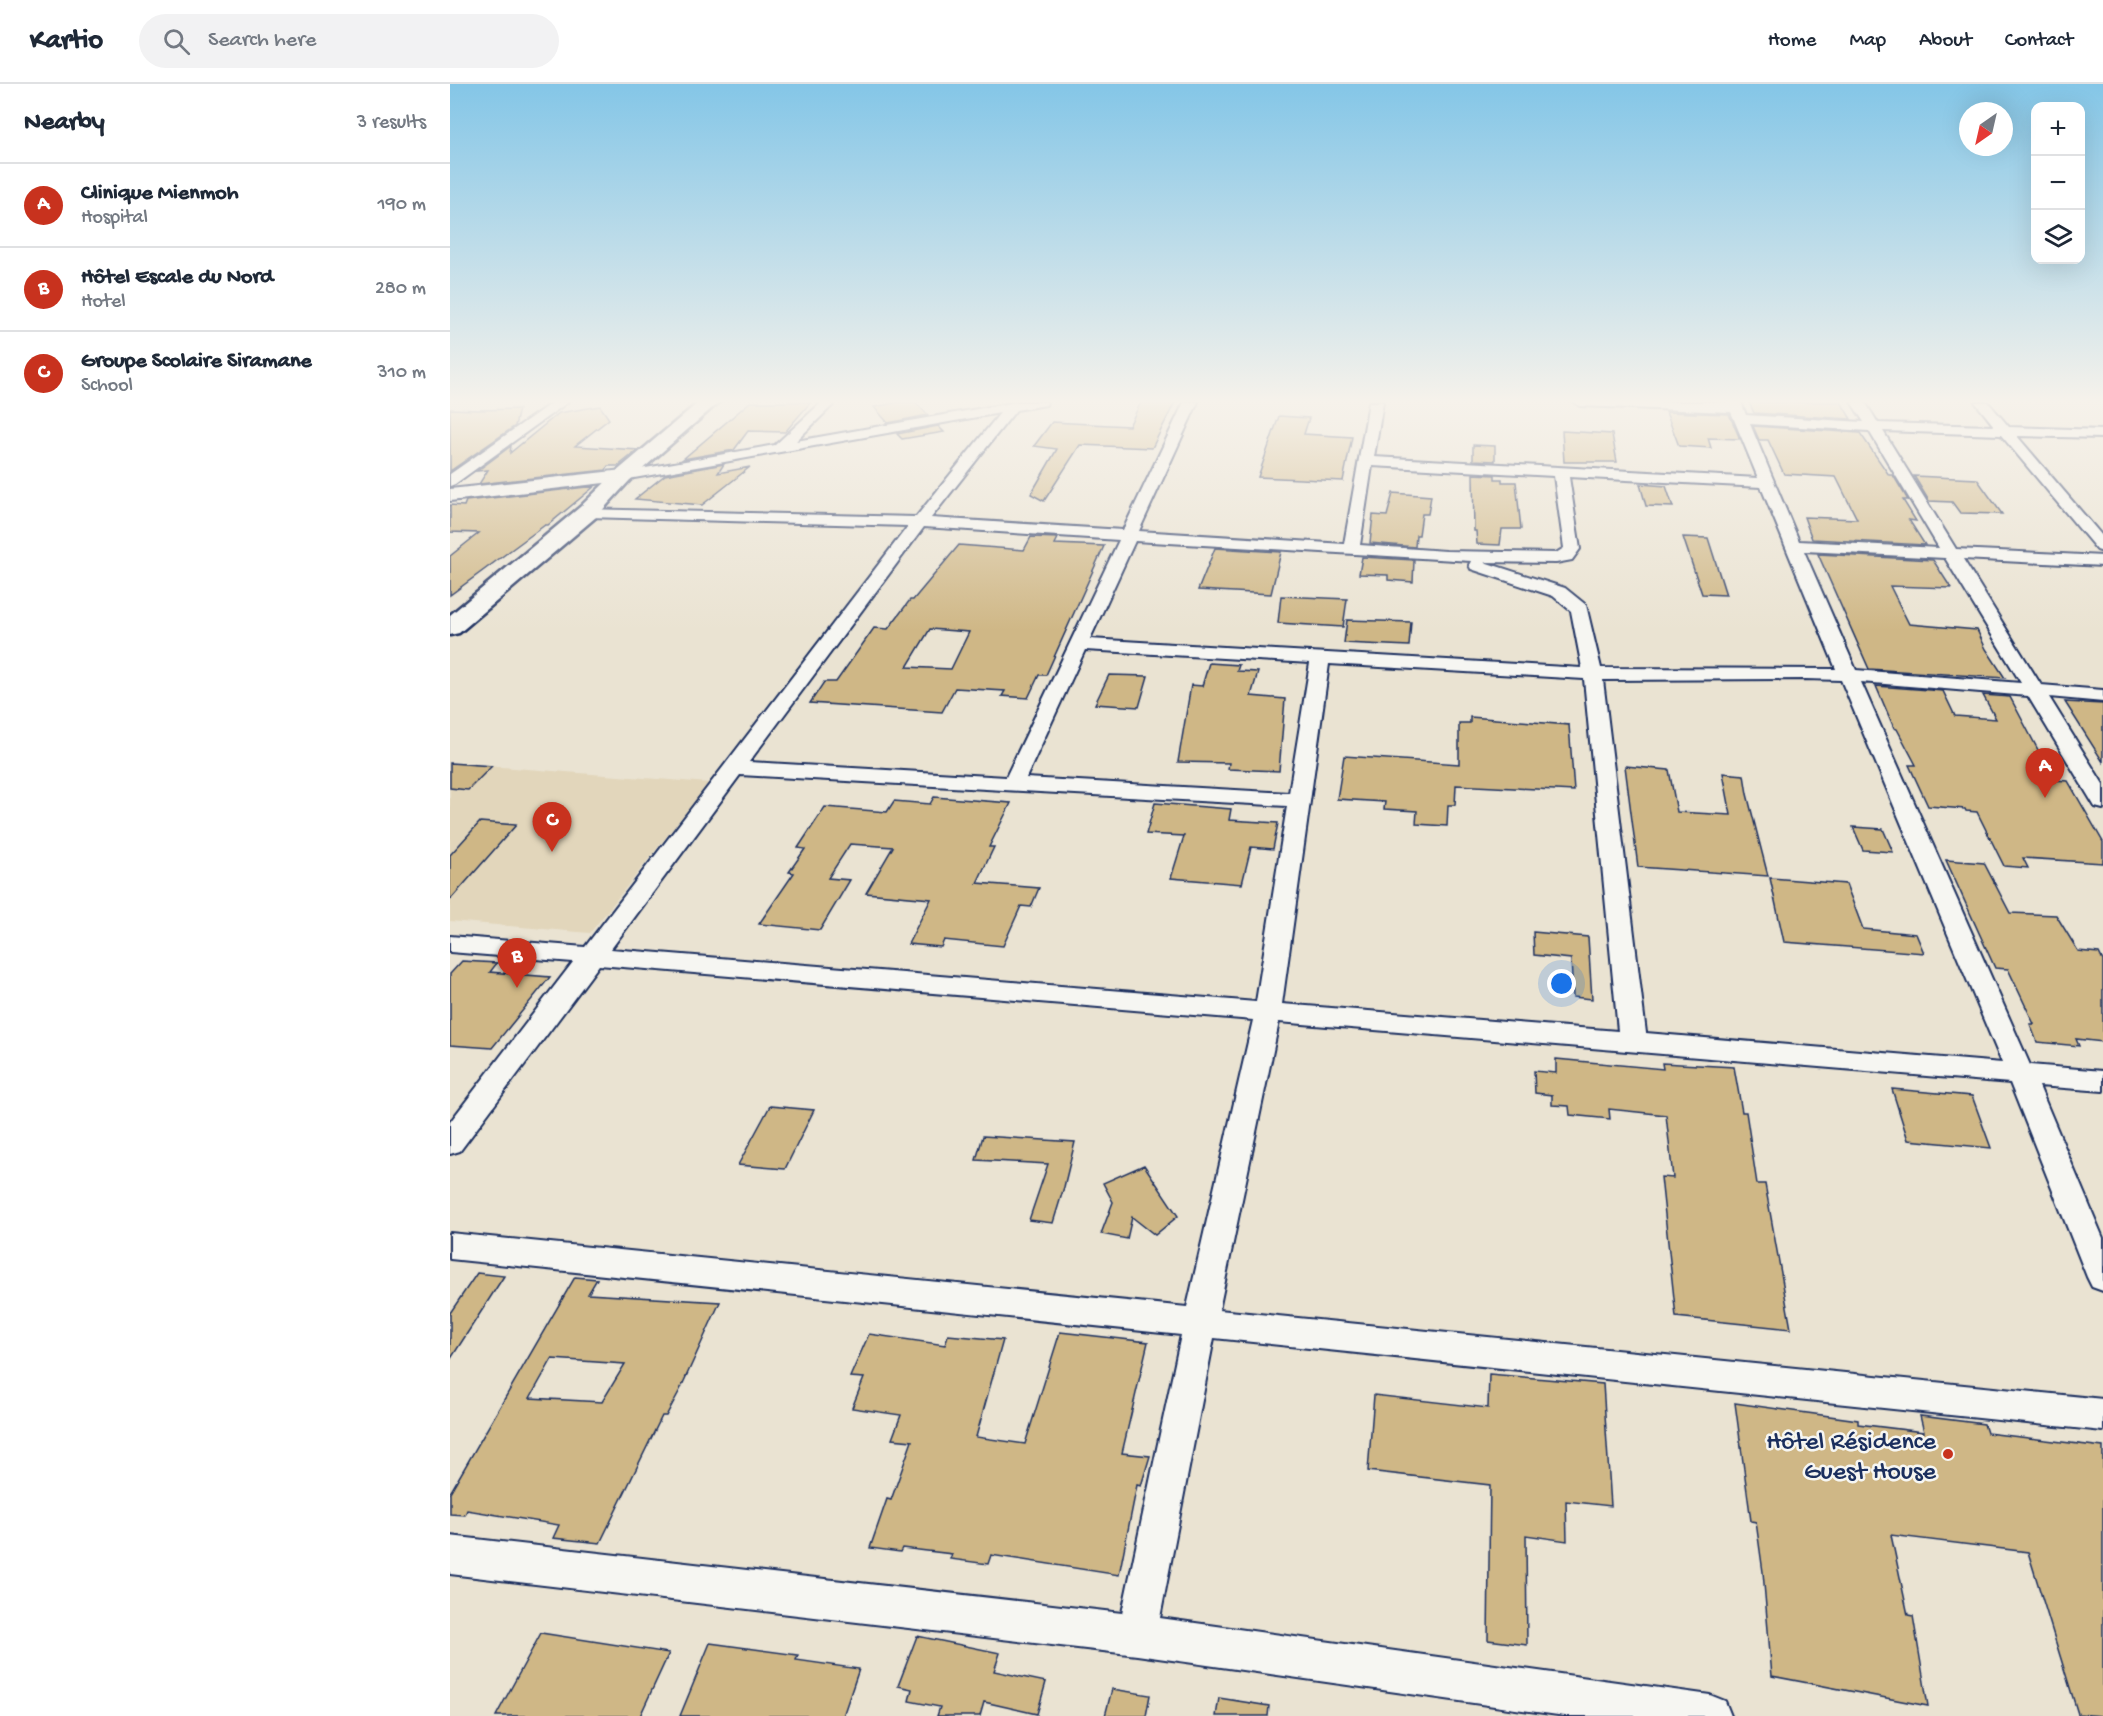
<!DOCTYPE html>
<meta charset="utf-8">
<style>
:root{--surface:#fff;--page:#f2f2f3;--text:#1f2937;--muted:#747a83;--line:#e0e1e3;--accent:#c8321e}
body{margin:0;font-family:"Gochi Hand",sans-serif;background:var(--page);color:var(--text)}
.controls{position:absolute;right:18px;top:18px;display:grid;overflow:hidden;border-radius:12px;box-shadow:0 6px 24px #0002}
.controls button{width:54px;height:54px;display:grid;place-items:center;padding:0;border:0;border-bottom:2px solid var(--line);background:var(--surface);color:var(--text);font:30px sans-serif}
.compass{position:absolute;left:1509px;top:18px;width:54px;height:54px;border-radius:50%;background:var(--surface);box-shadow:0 6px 24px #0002;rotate:214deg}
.you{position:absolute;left:1112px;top:900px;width:21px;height:21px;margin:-15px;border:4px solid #fff;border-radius:50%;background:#1a73e8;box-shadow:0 0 0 9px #1a73e833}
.badge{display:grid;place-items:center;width:39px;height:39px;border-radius:50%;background:var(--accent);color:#fff;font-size:20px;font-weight:700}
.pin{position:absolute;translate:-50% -50px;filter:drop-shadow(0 2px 3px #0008)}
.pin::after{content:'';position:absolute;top:32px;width:21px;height:18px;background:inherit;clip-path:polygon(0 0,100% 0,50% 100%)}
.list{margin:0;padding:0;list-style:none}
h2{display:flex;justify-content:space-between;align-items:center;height:78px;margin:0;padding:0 24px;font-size:26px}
h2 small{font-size:20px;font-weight:400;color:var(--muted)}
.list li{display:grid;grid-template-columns:39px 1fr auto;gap:18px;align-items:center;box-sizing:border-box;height:84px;padding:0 24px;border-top:2px solid var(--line)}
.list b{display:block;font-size:22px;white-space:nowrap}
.list p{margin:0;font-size:20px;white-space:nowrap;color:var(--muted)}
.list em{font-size:20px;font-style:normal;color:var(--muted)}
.icon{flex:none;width:33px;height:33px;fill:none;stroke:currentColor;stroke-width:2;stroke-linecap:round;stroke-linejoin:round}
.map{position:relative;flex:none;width:1653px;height:1632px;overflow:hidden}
header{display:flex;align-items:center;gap:36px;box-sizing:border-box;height:84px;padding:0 30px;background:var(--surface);border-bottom:2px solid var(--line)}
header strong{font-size:28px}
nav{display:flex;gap:33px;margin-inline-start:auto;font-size:21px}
.search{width:420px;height:54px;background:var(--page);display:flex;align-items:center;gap:15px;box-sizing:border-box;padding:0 21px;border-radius:33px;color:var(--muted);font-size:22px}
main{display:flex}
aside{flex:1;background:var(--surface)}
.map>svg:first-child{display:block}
.built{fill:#e2d6bb}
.building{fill:#cfb786;stroke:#1b2f5e;stroke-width:1.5;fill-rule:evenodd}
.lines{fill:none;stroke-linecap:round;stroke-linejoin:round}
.minor-casing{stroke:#1b2f5e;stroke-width:4}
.tertiary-casing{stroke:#1b2f5e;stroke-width:4}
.secondary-casing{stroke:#1b2f5e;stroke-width:5}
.minor{fill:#f6f6f2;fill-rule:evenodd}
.tertiary{fill:#f6f6f2;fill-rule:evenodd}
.secondary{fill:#f6f6f2;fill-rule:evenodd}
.poi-dot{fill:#c8321e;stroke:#f6f6f2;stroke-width:2}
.labels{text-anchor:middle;stroke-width:5;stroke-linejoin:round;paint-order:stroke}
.near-poi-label{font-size:26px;fill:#1b2f5e;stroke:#f6f6f2;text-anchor:end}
</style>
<header>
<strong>Kartio</strong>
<div class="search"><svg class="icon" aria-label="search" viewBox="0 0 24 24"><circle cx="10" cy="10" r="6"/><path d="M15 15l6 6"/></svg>Search here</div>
<nav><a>Home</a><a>Map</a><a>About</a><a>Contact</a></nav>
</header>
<main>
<aside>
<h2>Nearby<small>3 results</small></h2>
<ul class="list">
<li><span class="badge">A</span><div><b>Clinique Mienmoh</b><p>Hospital</p></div><em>190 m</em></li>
<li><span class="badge">B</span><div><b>Hôtel Escale du Nord</b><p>Hotel</p></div><em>280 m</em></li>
<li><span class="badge">C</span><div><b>Groupe Scolaire Siramane</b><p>School</p></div><em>310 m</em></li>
</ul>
</aside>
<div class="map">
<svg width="1653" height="1632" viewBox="0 0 1653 1632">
<rect width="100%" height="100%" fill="#eae3d2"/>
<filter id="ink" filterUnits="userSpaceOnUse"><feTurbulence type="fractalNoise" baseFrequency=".0167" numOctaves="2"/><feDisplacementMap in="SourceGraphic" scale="12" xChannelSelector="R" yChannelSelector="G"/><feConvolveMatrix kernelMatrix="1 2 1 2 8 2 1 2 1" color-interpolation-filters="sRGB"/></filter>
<g filter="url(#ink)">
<!-- built -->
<path class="built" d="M0 679 259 699 140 849 0 837Z"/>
<!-- building -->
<path class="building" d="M300 318H361L335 348 298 347 284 366 233 375Z
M451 318H465L478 331 438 339 424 323Z
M691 318H725L702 364 630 361 594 417 581 410 607 365 584 362 602 338 679 342Z
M1299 318H1391L1401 335 1304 329Z
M150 322 159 335 125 362 188 366 168 382H158L156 386 29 400 38 386 27 387 61 362 60 369 109 329Z
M0 325 28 326 69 325 65 342 0 387Z
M1216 328 1279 330 1290 355 1258 354 1261 364 1229 362Z
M829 332 859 334 854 350 902 353 893 397 808 393Z
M488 342 494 348 452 355 447 350Z
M1303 342 1410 349 1439 391H1443L1458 416H1453L1466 437 1459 436 1475 461 1362 455 1354 433 1407 435 1386 393 1334 390 1318 356H1309Z
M1112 347 1162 350 1167 378H1114Z
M1023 361 1045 362V377L1023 376Z
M274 380 268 389 300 383 252 421 185 415 215 391Z
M1023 390 1045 391V395H1052V398H1066L1071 445H1052L1050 461 1027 460 1026 447H1024Z
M1464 392 1527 395 1552 430 1510 429 1502 418 1479 417Z
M1190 400 1216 402 1223 423 1196 422Z
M145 402 98 441H95L0 511V472L29 449 0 448V421L14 422 16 417Z
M943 409 981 412 978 430H972L969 451H966L965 463 920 459 923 431 937 432Z
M581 453 608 454 605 460 654 462 596 591H589L578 614 552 612 555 607 505 604 492 628 360 619 374 598H386L424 544 438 545 460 516H463L509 461 574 466ZM480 545 519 548 501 585 457 583Z
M1233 453 1258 454 1276 511 1252 510Z
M765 464 831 468 821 510 748 506Z
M1368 470 1483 476 1501 504 1440 502 1459 540 1527 546 1536 565 1555 594 1419 585Z
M912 473 964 476 963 498 938 496V491L909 490Z
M831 512 897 515 893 543 828 539Z
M897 536 961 538 959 562 894 559Z
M759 579 789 581 787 587 808 588 801 612 835 615 829 687 778 685 779 679 728 678 741 601 752 602Z
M659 591 698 592 689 623 645 620Z
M1426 602 1493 607 1505 632 1546 635 1533 611 1560 613 1604 696 1618 697 1653 758V779L1573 774 1578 784 1554 782 1527 728 1516 727 1515 725 1478 722 1459 681H1466L1447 645 1444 644Z
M1615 618 1653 620V678Z
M1020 633 1119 641 1124 707 1006 701 1005 721H998L997 742 966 740 967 727 934 725 935 718 887 715 894 672 1009 680V639H1020Z
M0 679 42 682 18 706 0 704Z
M1175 682 1219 686 1227 728 1281 731 1273 689 1294 691 1297 710 1318 792 1188 783Z
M484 713 561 719 539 763H544L527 799 589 804 581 823 571 822 553 862 494 856 491 863 458 860 481 815 416 809 443 763 400 760 378 794 400 796 370 846 309 840 344 789 339 788 355 765 348 764 375 723 437 728 444 717 480 720Z
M705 719 781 725 779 736 828 739 823 765 801 763 792 800 721 794 734 752 696 750Z
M30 738 66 741 0 816V771Z
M1403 743 1433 745 1443 768 1413 766Z
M1496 776 1534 779 1560 829 1606 831 1628 867 1649 869 1653 877V958L1626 955 1629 962 1587 958 1580 940H1584L1558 885 1545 884Z
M1320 794 1396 800 1413 845 1466 850 1474 869 1334 858Z
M1083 848 1138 853 1142 915 1123 913 1121 875 1084 871Z
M12 877 47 879 40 888 100 893 42 964 0 961V890Z
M1106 975 1213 985 1212 979 1284 983 1292 1028H1296L1307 1100H1315L1341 1245 1226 1233 1211 1093 1223 1094 1216 1031 1159 1025 1160 1035 1120 1031 1119 1022 1102 1021V1011L1085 1009 1084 987 1106 989Z
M1442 1005 1522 1012 1541 1064 1458 1056Z
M320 1022 364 1026 335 1085 288 1081Z
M533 1052 625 1058 614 1103 603 1139 579 1136 598 1080 526 1076Z
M694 1081 728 1132 705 1151 682 1133 677 1155 651 1150 663 1118 653 1099Z
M27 1189 54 1192 0 1276V1229Z
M125 1193 147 1195 138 1210 270 1218 230 1306 216 1332H212L150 1459 103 1454 109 1441 17 1426 15 1431 0 1430V1409ZM102 1275 175 1280 152 1318 80 1314Z
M610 1248 698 1258 672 1369 700 1372 691 1402 687 1401 669 1491 541 1471 538 1480 500 1475 502 1470 452 1464 450 1468 420 1464 437 1415 441 1416 462 1357 442 1355 451 1331 402 1324 414 1294 400 1293 419 1250 495 1261 498 1251 553 1256 526 1353 575 1360Z
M1039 1290 1153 1300 1161 1422 1116 1417 1117 1457 1076 1451 1077 1561 1038 1556 1040 1401 918 1387 924 1311 1038 1324Z
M1285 1319 1408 1336V1340L1474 1348 1470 1332 1534 1340 1537 1349 1653 1363V1632L1628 1630 1578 1468 1441 1451 1458 1531 1463 1532 1478 1622 1322 1592 1313 1488 1306 1438 1301 1437Z
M91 1549 219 1569 190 1632H46Z
M467 1552 550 1569 544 1587 596 1598 587 1630 534 1618 530 1632H487L490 1623 459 1617 462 1605 448 1602Z
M260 1559 348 1571 346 1576 409 1585 393 1632H230Z
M662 1605 700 1611 696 1632H655Z
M769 1614 819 1622 818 1632H766Z"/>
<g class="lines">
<defs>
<path id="minor" d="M103 318H118L5 400 0 402V390Z
M372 318H386L346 357 567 318H597L596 321 566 326 481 434 673 446 734 318H748L689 447 894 460 919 318H933L924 373 1308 394 1281 328 1130 322 1124 318H1291L1296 331 1414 338 1401 318H1415L1428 339 1544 342 1525 318H1538L1559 343 1653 346V354L1567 352 1653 453V468L1647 466 1551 351 1433 347 1506 465 1653 472V482L1513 475 1591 601 1653 606V618L1599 613 1653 700V725L1645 723 1642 718 1578 612 1411 598 1580 981 1653 987V1007L1589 1002 1653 1154V1207L1642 1203 1637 1193 1560 999 829 938 769 1226 1653 1315V1347L764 1254 710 1534 1260 1611 1275 1617 1281 1632H1115L687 1571 0 1490V1452L672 1529 731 1251 0 1175V1149L737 1223 803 936 149 881 10 1067 0 1070V1038L123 878 0 868V852L135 863 458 442 138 433 132 431 130 428 132 425 466 433 550 329 173 396 166 392 173 388 325 361ZM1300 340 1419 347 1489 464 1349 457ZM922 382 1104 392 1114 464 1106 469 996 467 910 461ZM1119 393 1311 403 1386 585 1151 584 1136 521 1115 504 1034 478 1106 479 1122 476 1130 465ZM474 443 669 456 556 693 299 678ZM685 457 1021 477 1019 481 1021 485 1103 512 1121 527 1132 584 640 555ZM1354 467 1495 474 1571 599 1406 586ZM635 566 860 579 839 709 576 694ZM879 580 1134 595 1168 947 832 920ZM1355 595 1391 596 1552 979 1196 949 1153 596ZM290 691 837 722 806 918 161 865Z"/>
<path id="tertiary" d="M173 386 180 388 182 392 180 396 0 417V405Z"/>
<path id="secondary" d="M249 318H269L180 396 146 433 9 549 0 551V531L130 423 166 388Z"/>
</defs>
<!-- minor casing -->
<use href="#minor" class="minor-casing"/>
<!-- tertiary casing -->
<use href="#tertiary" class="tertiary-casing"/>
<!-- secondary casing -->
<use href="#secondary" class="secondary-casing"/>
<!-- minor -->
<use href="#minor" class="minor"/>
<!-- tertiary -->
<use href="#tertiary" class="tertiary"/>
<!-- secondary -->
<use href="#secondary" class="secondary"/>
</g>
</g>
<!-- sky -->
<linearGradient id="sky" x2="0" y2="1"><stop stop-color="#84c6e7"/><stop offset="0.58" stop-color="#f6f2eb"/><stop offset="1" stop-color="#f6f2eb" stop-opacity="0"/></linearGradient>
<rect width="1653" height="547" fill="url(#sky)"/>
<!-- markers -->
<circle class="poi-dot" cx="1498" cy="1370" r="6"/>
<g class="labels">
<!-- near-poi labels -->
<g class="near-poi-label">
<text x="1486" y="1364">Hôtel Résidence<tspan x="1486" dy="30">Guest House</tspan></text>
</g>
</g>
</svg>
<div class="controls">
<button>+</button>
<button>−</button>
<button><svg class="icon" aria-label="layers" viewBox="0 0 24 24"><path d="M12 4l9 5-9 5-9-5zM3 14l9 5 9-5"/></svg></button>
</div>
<svg class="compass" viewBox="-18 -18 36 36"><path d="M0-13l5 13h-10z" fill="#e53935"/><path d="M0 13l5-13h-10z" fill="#747a83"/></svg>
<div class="you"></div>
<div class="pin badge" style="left:1595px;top:714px">A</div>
<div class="pin badge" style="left:67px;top:904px">B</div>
<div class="pin badge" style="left:102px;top:768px">C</div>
</div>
</main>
